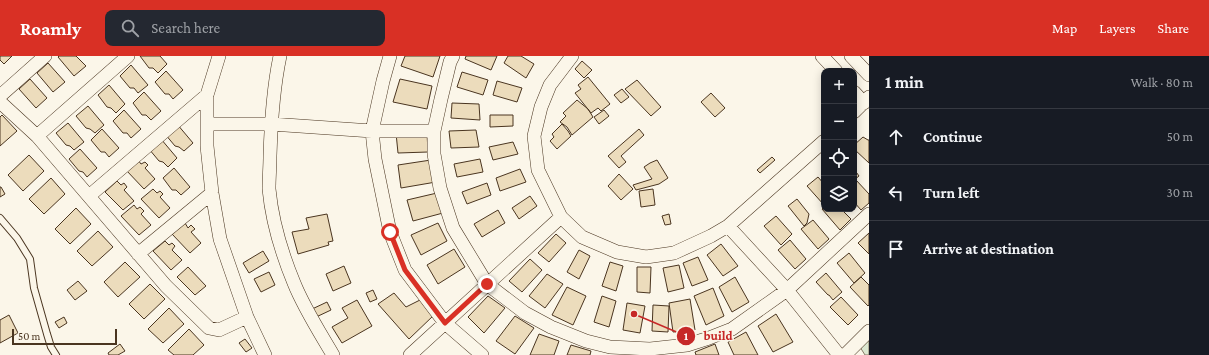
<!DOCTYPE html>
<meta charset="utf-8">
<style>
:root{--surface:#171b24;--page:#242831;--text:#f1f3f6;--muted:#9ea1a6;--line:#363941;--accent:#d93025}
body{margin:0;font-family:"Crimson Pro",serif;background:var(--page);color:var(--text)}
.controls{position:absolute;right:12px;top:12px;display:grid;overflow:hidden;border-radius:8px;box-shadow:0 2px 10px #0003}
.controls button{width:36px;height:36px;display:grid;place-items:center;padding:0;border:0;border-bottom:1px solid var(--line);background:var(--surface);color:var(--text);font:20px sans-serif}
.scale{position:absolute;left:12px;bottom:10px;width:105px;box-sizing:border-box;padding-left:4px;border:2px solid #4a3520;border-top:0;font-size:11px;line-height:14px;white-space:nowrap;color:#4a3520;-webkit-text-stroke:3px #fbf6e9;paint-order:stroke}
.stop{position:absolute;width:12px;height:12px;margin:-9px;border:3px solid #d93025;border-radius:50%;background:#fff}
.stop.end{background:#d93025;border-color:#fff;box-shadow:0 1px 4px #0008}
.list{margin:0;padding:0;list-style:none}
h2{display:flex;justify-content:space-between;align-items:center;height:52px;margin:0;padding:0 16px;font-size:17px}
h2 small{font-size:13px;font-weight:400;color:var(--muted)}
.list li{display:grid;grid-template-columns:26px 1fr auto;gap:12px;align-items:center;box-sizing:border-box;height:56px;padding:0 16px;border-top:1px solid var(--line)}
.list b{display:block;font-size:15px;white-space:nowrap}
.list em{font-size:13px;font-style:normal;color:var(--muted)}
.icon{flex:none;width:22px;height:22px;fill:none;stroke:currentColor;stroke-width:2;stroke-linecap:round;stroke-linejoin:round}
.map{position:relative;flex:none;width:869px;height:299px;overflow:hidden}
header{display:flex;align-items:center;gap:24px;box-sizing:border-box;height:56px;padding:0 20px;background:var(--accent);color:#fff}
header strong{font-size:19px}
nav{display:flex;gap:22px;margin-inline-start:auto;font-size:14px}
.search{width:280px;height:36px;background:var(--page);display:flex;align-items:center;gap:10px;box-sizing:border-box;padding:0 14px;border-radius:8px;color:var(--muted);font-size:15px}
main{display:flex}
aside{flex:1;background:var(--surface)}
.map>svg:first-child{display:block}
.green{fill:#dce7d0;stroke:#887966}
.building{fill:#ecdcbc;stroke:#4a3520}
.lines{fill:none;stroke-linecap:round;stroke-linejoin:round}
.service-casing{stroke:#4a3520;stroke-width:8}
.minor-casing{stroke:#4a3520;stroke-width:14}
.service{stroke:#fbf6e9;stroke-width:6}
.minor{stroke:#fbf6e9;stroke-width:13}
.route{stroke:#d93025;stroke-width:5}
.leader{fill:none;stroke:#c62828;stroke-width:1.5}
.callout-dot{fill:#c62828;stroke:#fbf6e9;stroke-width:1.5}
.mark-label{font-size:12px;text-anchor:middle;font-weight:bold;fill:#fff}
.callout-label{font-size:13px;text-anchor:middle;font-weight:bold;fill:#c62828;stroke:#fbf6e9;stroke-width:3;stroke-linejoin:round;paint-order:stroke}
</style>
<header>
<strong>Roamly</strong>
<div class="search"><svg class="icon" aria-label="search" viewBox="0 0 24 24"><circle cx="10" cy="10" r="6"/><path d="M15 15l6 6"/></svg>Search here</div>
<nav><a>Map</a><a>Layers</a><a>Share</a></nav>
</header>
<main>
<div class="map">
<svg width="869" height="299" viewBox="0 0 869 299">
<rect width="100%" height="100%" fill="#fbf6e9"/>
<!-- green -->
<path class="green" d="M869 283V299H865L860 291Z"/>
<!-- building -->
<path class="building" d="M0 0H12L4 8 0 4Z
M59 0H76L86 10 74 20 58 1Z
M140 0H160L167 8 158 17 153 12H149Z
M405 0H440L433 21 401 10Z
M466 0H497L491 14 465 3Z
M508 0H521L534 8 526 22 504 7Z
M582 5 592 14 584 22 575 13Z
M48 7 65 26 53 36 37 17Z
M131 9 148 29 138 37 134 32H130L120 20Z
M166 15 183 34 173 43 169 38H165L155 26Z
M462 16 488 24 483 39 457 31Z
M588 21 610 48 601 55 598 52 591 57 575 37 581 33 578 29Z
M30 23 47 42 36 52 19 33Z
M400 23 432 30 427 53 393 46Z
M637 24 661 51 651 60 625 33Z
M497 25 522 32 517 46 493 39Z
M109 29 125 48 116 57 111 52 107 51 98 39Z
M622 33 629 41 621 47 614 39Z
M144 36 161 55 151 64 146 59H142L133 47Z
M711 37 725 52 715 61 701 46Z
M577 44 588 53 593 61 572 79 567 71 560 66 566 60 563 57Z
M452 47 479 48 480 64 451 62Z
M88 50 104 69 95 77 90 73 86 72 76 60Z
M124 54 141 73 131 82 127 77H123L113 65Z
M604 54 609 60 599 68 594 61Z
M2 59 17 75 0 90V61Z
M490 59H513V70L490 71Z
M68 67 84 86 74 94 70 90 66 89 56 77Z
M177 68 193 87 184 95 179 91 175 90 165 78Z
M562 68 568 75 571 80 557 93 550 85 554 81 552 78Z
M102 73 119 92 109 101 105 96H101L91 84Z
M639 73 644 79 621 100 626 106 619 112 608 100Z
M476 74 479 91 451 92 449 75Z
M396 77H427L428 96 398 97Z
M863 81 868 84H869V107L854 93V89Z
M161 83 177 102 168 111 163 106 159 105 149 93Z
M513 86 518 98 493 104 489 91Z
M80 93 97 112 87 121 83 116 79 115 69 103Z
M29 99 44 115 23 135 8 119Z
M772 101 775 104 760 117 757 114Z
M480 103 483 116 457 121 454 108Z
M138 104 141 108 145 106 148 109 145 112 155 123 144 133 126 114Z
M431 104 436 126 401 132 398 109Z
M657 104 668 122 659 128 636 134 633 129 652 123 644 111 650 107Z
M174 112 190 131 181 139 176 134H172L163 122Z
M520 113 526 126 500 135 496 122Z
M854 113 859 120 854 124Z
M619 118 633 133 621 144 608 130Z
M818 121 824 128V149L807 130Z
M51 122 65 138 44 158 29 143Z
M856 124 869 138V147L861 154 854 146V125Z
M117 125 121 129 124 127 127 131 124 134 134 145 123 154 105 136Z
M487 127 491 139 467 148 462 136Z
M0 131H1L5 138 0 141Z
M153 133 157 137 160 135 163 138 160 141 170 152 159 162 141 143Z
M653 133 655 149 641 151 639 135Z
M437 137 443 157 413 165 407 144Z
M530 140 537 150 519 163 512 152Z
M797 143 809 158 807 167 804 170 788 150Z
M134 149 137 153 140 151 144 155 141 158 151 169 139 179 121 160Z
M824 151V153H841L851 163 840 174 822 153Z
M76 152 91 168 70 188 55 173Z
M498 154 505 167 482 181 474 168Z
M327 158 333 185 328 186 329 189 298 198 292 176 309 173 306 162Z
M669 158 671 168 665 169 662 160Z
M776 160 792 178 781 189 764 170Z
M813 164 829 183 818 193 801 173Z
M185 167 188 172 191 169 195 173 191 176 201 187 190 197 172 178Z
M438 167 447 185 421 199 411 179Z
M98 175 113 191 92 210 77 195Z
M869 177V198L858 187Z
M556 178 566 187 549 206 538 197Z
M790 184 806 203 795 213 778 194Z
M165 185 169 189 172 187 175 190 172 194 182 204 171 214 153 195Z
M721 188 738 210 723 220 707 199Z
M454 193 465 211 438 228 427 209Z
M579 194 590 200 579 223 567 216Z
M263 195 269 205 249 217 243 207Z
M849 197 865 217 854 227 837 207Z
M698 201 708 224 692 230 683 207Z
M530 203 542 214 522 236 509 225Z
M125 206 140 221 118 241 104 226Z
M610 206 623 210 616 235 602 230Z
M679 209 684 232 668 236 663 212Z
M344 210 351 227 333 235 326 218Z
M188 211 206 230 195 239 177 221Z
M637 211H651L650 237 637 236Z
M269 216 275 229 261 236 254 223Z
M826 217 842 236 833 244 829 239H828L816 226Z
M547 218 563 228 545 252 529 240Z
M735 221 749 246 732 256 719 231Z
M861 221 869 229V249L868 250 850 231Z
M78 225 87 235 75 244 67 234Z
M150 228 165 243 144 263 129 248Z
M567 231 586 240 573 269 552 259Z
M713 232 724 260 706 269 694 240Z
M373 234 377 243 370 246 366 237Z
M394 237 406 251 420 244 434 259 409 283 378 248Z
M488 240 505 252 484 277 468 261Z
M602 240 616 245 609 271 594 266Z
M841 241 858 259 848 269 830 251Z
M690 243 695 274 673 276 669 247Z
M357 244 372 270 342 287 332 271 348 262 342 252Z
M327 246 331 254 314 262 310 254Z
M627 247 645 250 640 277 623 274Z
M653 249 669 250 668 276 652 275Z
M169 252 184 268 163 287 148 273Z
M776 258 793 286 773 296 758 270Z
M9 259 18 277 0 287V264Z
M515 260 534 272 515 298 496 285Z
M64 261 67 267 59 272 55 266Z
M189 273 204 289 193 299H174L168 294Z
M746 276 758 299H734L728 286Z
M539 278 559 285 554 299H530Z
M245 283 252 292 246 296 239 287Z
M120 288 125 295 118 299H109L108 297Z
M715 288 719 299H696L695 296Z
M571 289 591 295 590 299H567Z"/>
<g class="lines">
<defs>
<path id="service" d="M0 162 17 182 30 203 34 232 47 278 51 291 56 299"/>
<path id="minor" d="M219 0 207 39V90L212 137 220 183 247 261 265 299
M280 0C273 33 271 66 270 100 270 111 269 122 269 133 272 165 282 198 294 227 304 252 319 275 333 299
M390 0 383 25 372 75 375 103 390 176 405 214 445 267 482 299
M453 0 450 6 441 43 434 75V98L440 132 453 172 487 228 525 257 551 271 586 285 610 291 650 293 687 289 709 282 732 273 787 234 869 158
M572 0 550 29 541 51 534 80 538 114 561 161 582 181 617 196 646 201 674 197 711 180 728 170 824 85
M822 0 836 15
M851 0 869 19
M854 36 864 47
M0 40 45 0
M0 46 37 80 166 230 209 272 219 274 247 261
M854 56 869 41
M207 68H271L372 75H434
M37 80 128 0
M89 140 207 39
M728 170 787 234 839 299
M138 198 212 137
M410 299 561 161
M845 299 869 275"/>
</defs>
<!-- service casing -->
<use href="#service" class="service-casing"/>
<!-- minor casing -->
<use href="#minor" class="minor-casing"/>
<!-- service -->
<use href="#service" class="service"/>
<!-- minor -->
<use href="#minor" class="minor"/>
</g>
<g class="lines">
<!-- route -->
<path class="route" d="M390 176 405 214 445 267 487 228"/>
</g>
<!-- callouts -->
<path class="leader" d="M634 258L686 280"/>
<g class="callout-dot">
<circle cx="634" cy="258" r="4"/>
<circle cx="686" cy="280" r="10"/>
</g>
<g class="mark-label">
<text x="686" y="284">1</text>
</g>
<g class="callout-label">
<text x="718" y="284">build</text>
</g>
</svg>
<div class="controls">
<button>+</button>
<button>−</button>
<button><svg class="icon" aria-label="locate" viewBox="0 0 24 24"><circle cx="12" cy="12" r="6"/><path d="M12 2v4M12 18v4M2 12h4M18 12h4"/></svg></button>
<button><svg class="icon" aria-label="layers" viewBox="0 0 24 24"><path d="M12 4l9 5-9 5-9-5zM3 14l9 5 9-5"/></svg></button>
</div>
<div class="scale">50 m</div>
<div class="stop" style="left:390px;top:176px"></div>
<div class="stop end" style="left:487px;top:228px"></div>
</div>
<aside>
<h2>1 min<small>Walk · 80 m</small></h2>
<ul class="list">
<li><svg class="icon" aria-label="ahead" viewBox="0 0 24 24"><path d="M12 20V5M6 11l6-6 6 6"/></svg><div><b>Continue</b></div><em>50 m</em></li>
<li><svg class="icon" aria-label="left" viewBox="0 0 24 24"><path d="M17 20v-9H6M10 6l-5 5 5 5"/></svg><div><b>Turn left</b></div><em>30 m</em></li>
<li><svg class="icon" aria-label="arrive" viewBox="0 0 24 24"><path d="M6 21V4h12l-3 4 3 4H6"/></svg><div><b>Arrive at destination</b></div></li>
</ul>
</aside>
</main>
